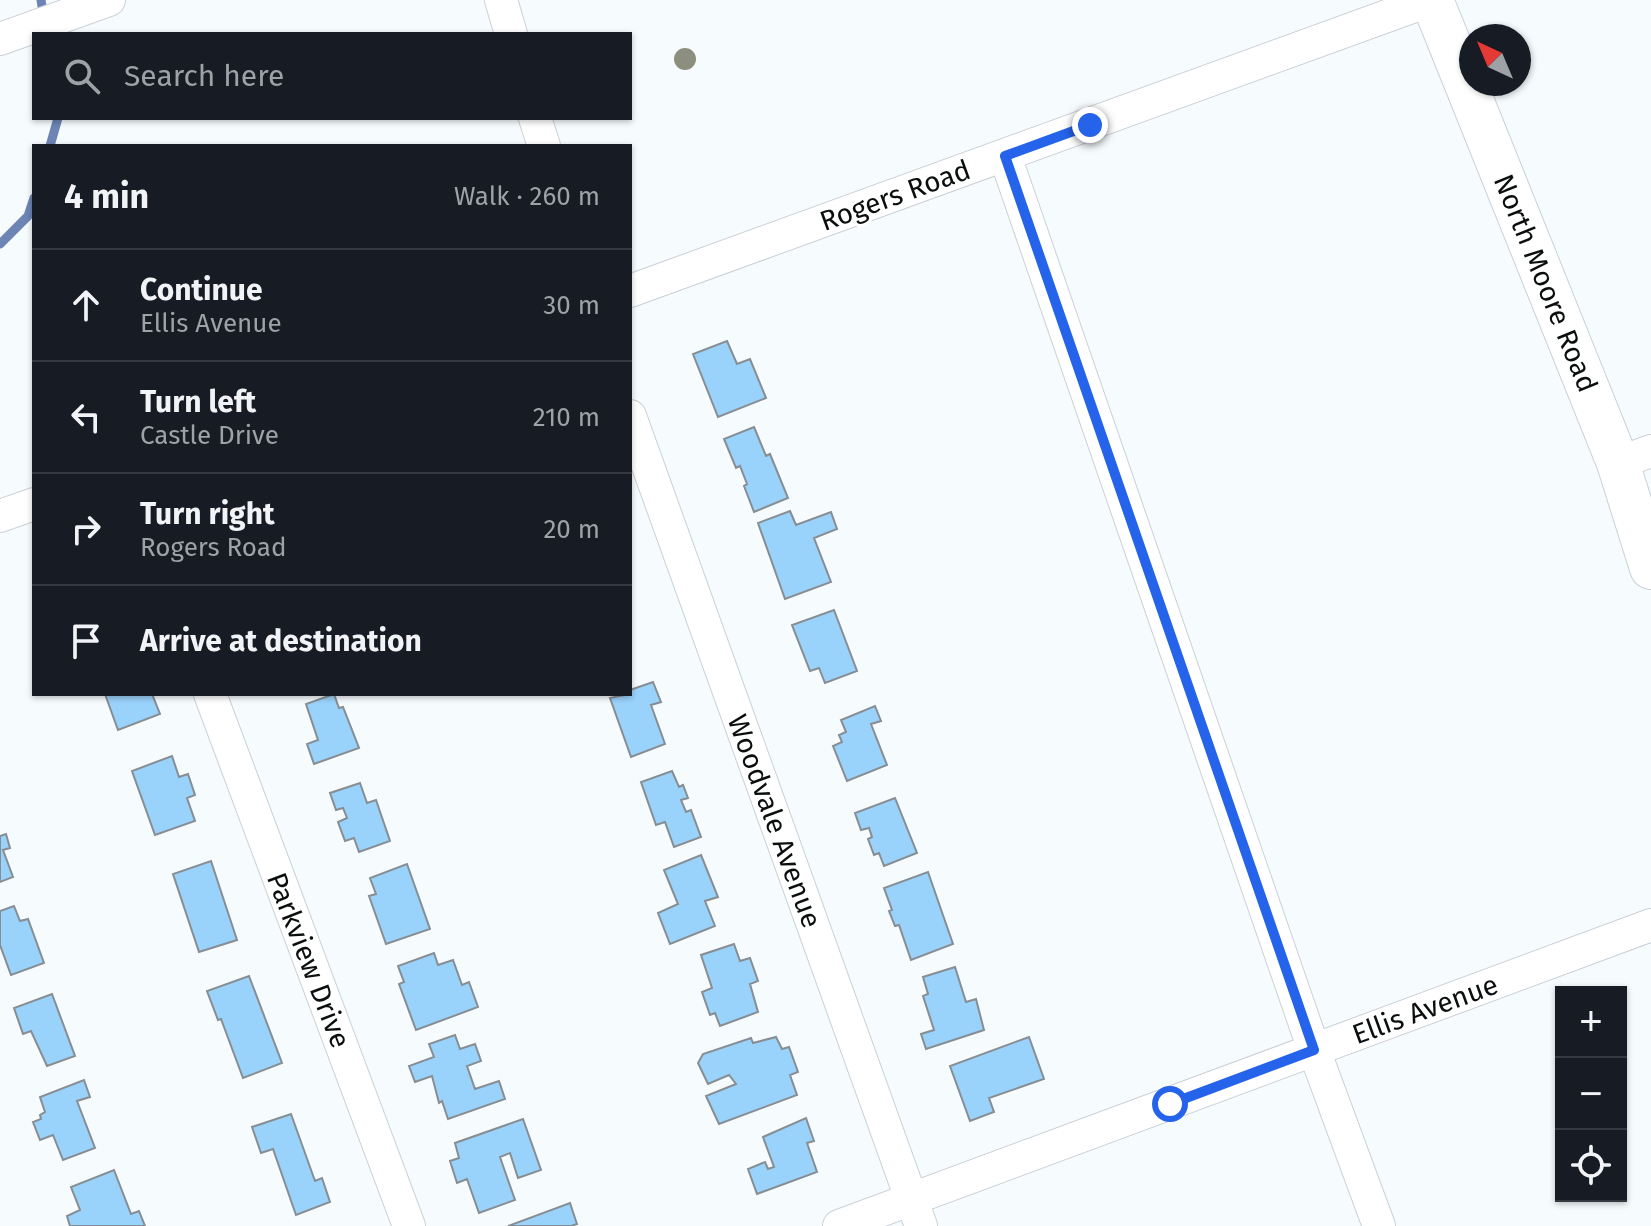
<!DOCTYPE html>
<meta charset="utf-8">
<style>
:root{--surface:#171b24;--page:#242831;--text:#f1f3f6;--muted:#9ea1a6;--line:#363941}
body{margin:0;font-family:"Fira Sans",sans-serif;background:var(--page);color:var(--text)}
.controls{position:absolute;right:24px;bottom:24px;display:grid;overflow:hidden;border-radius:0px;box-shadow:0 2px 6px #0004}
.controls button{width:72px;height:72px;display:grid;place-items:center;padding:0;border:0;border-bottom:2px solid var(--line);background:var(--surface);color:var(--text);font:40px sans-serif}
.compass{position:absolute;left:1459px;top:24px;width:72px;height:72px;border-radius:50%;background:var(--surface);box-shadow:0 2px 6px #0004;rotate:316deg}
.stop{position:absolute;width:24px;height:24px;margin:-18px;border:6px solid #2563eb;border-radius:50%;background:#fff}
.stop.end{background:#2563eb;border-color:#fff;box-shadow:0 2px 8px #0008}
.list{margin:0;padding:0;list-style:none}
h2{display:flex;justify-content:space-between;align-items:center;height:104px;margin:0;padding:0 32px;font-size:34px}
h2 small{font-size:26px;font-weight:400;color:var(--muted)}
.list li{display:grid;grid-template-columns:52px 1fr auto;gap:24px;align-items:center;box-sizing:border-box;height:112px;padding:0 32px;border-top:2px solid var(--line)}
.list b{display:block;font-size:30px;white-space:nowrap}
.list p{margin:0;font-size:26px;white-space:nowrap;color:var(--muted)}
.list em{font-size:26px;font-style:normal;color:var(--muted)}
.icon{flex:none;width:44px;height:44px;fill:none;stroke:currentColor;stroke-width:2;stroke-linecap:round;stroke-linejoin:round}
.map{position:relative;flex:none;width:1651px;height:1226px;overflow:hidden}
.search{position:absolute;background:var(--surface);box-shadow:0 2px 6px #0004;left:32px;top:32px;width:600px;height:88px;display:flex;align-items:center;gap:20px;box-sizing:border-box;padding:0 28px;border-radius:0px;color:var(--muted);font-size:30px}
.panel{position:absolute;background:var(--surface);box-shadow:0 2px 6px #0004;left:32px;top:144px;width:600px;height:552px;border-radius:0px}
.map>svg:first-child{display:block}
.lines{fill:none;stroke-linecap:round;stroke-linejoin:round}
.stream{stroke:#6d84b4;stroke-width:9}
.building{fill:#99d2fb;stroke:#878e93;stroke-width:2}
.minor-casing{stroke:#cad1d7;stroke-width:34}
.major-casing{stroke:#cad1d7;stroke-width:44}
.minor{stroke:#fff;stroke-width:32}
.major{stroke:#fff;stroke-width:42}
.tree{fill:#8c8f7d}
.route{stroke:#2563eb;stroke-width:10}
.labels{text-anchor:middle;stroke-width:6;stroke-linejoin:round;paint-order:stroke}
.street-label{font-size:28px;fill:#0b0e0f;stroke:#fff}
</style>
<div class="map">
<svg width="1651" height="1226" viewBox="0 0 1651 1226">
<rect width="100%" height="100%" fill="#f6fbfe"/>
<g class="lines">
<!-- stream -->
<path class="stream" d="M41 0 44 19
M50 146 58 118
M0 244 28 216 34 198"/>
</g>
<!-- building -->
<path class="building" d="M727 341 737 364 750 359 766 398 718 417 693 354Z
M754 427 766 456 770 454 788 498 754 512 744 486 747 484 740 466 736 468 724 439Z
M790 511 796 525 831 512 837 529 814 538 831 582 785 599 758 523Z
M834 610 857 671 825 683 819 668 810 671 792 625Z
M653 682 661 702 651 705 665 744 631 757 610 698 630 694V690Z
M105 694H152L160 714 118 730Z
M334 694 339 708 343 707 359 748 314 764 307 744 318 740 306 704Z
M875 706 881 721 871 724 887 765 847 781 833 746 842 742 839 735 846 732 841 720Z
M172 756 179 777 188 774 195 795 187 798 195 821 155 835 132 771Z
M672 771 679 787 683 785 688 798 681 800 686 812 691 810 701 837 674 847 665 822 656 825 641 782Z
M360 783 367 803 376 800 390 841 359 852 354 838 345 841 338 822 347 818 343 808 336 810 330 793Z
M895 798 917 853 884 866 879 853 874 855 868 839 872 837 869 828 861 830 855 813Z
M6 834 10 848 3 850 13 877 0 882V836Z
M701 855 718 897 705 901 715 926 670 944 658 913 678 904 664 870Z
M211 861 237 940 199 952 173 874Z
M407 864 430 929 386 944 369 896 376 894 370 878Z
M928 872 953 944 911 960 899 925 895 926 889 911 892 910 884 888Z
M14 906 20 921 28 919 44 963 11 975 0 945V911Z
M734 944 740 961 750 958 758 981 750 984 758 1012 720 1026 715 1013 710 1015 702 992 712 988 701 955Z
M434 953 438 965 453 960 462 985 469 982 478 1007 416 1030 399 984 404 982 398 966Z
M955 967 966 1002 976 999 984 1030 926 1049 921 1034 934 1030 923 996 928 994 923 977Z
M249 976 282 1063 243 1078 221 1019 218 1020 207 991Z
M52 994 75 1056 47 1066 31 1031 23 1034 14 1008Z
M455 1035 460 1049 475 1044 481 1061 467 1066 475 1089 499 1081 505 1099 448 1119 442 1101 439 1103 432 1076 415 1082 409 1066 434 1057 429 1044Z
M776 1037 782 1049 789 1047 798 1072 790 1075 797 1095 719 1124 706 1096 736 1084 729 1075 708 1084 698 1063 703 1054 751 1038 753 1043Z
M1029 1037 1044 1079 989 1098 994 1112 970 1121 950 1066Z
M84 1080 90 1097 77 1101 95 1148 63 1160 53 1135 40 1140 33 1122 41 1119 40 1115 45 1112 40 1097Z
M291 1114 315 1181 322 1178 330 1202 296 1215 273 1149 261 1153 252 1127Z
M806 1118 814 1141 807 1143 817 1172 757 1194 748 1169 765 1162 768 1169 774 1167 763 1137Z
M523 1119 541 1170 518 1178 510 1153 500 1157 515 1200 479 1213 467 1179 457 1183 450 1161 459 1158 455 1143Z
M114 1170 131 1214 139 1211 145 1226H70L67 1216 80 1210 71 1187Z
M570 1203 577 1224 571 1226H508Z"/>
<g class="lines">
<defs>
<path id="minor" d="M501 0 511 34
M0 39 109 0
M535 118 544 146
M1005 156 1314 1050 1379 1226
M630 291 1431 0
M630 416 921 1226
M1618 463 1651 451
M0 516 34 504
M210 694 409 1226
M839 1226 1651 925"/>
<path id="major" d="M1432 0 1618 463 1651 568"/>
</defs>
<!-- minor casing -->
<use href="#minor" class="minor-casing"/>
<!-- major casing -->
<use href="#major" class="major-casing"/>
<!-- minor -->
<use href="#minor" class="minor"/>
<!-- major -->
<use href="#major" class="major"/>
</g>
<!-- trees -->
<circle class="tree" cx="685" cy="59" r="11"/>
<g class="lines">
<!-- route -->
<path class="route" d="M1090 125 1005 156 1314 1050 1170 1104"/>
</g>
<g class="labels">
<!-- street labels -->
<g class="street-label">
<text transform="translate(895 195) rotate(-20)" y="10">Rogers Road</text>
<text transform="translate(1546 283) rotate(68)" y="10">North Moore Road</text>
<text transform="translate(775 821) rotate(70)" y="10">Woodvale Avenue</text>
<text transform="translate(309 960) rotate(69)" y="10">Parkview Drive</text>
<text transform="translate(1425 1009) rotate(-20)" y="10">Ellis Avenue</text>
</g>
</g>
</svg>
<div class="controls">
<button>+</button>
<button>−</button>
<button><svg class="icon" aria-label="locate" viewBox="0 0 24 24"><circle cx="12" cy="12" r="6"/><path d="M12 2v4M12 18v4M2 12h4M18 12h4"/></svg></button>
</div>
<svg class="compass" viewBox="-18 -18 36 36"><path d="M0-13l5 13h-10z" fill="#e53935"/><path d="M0 13l5-13h-10z" fill="#9ea1a6"/></svg>
<div class="stop" style="left:1170px;top:1104px"></div>
<div class="stop end" style="left:1090px;top:125px"></div>
<div class="search"><svg class="icon" aria-label="search" viewBox="0 0 24 24"><circle cx="10" cy="10" r="6"/><path d="M15 15l6 6"/></svg>Search here</div>
<section class="panel">
<h2>4 min<small>Walk · 260 m</small></h2>
<ul class="list">
<li><svg class="icon" aria-label="ahead" viewBox="0 0 24 24"><path d="M12 20V5M6 11l6-6 6 6"/></svg><div><b>Continue</b><p>Ellis Avenue</p></div><em>30 m</em></li>
<li><svg class="icon" aria-label="left" viewBox="0 0 24 24"><path d="M17 20v-9H6M10 6l-5 5 5 5"/></svg><div><b>Turn left</b><p>Castle Drive</p></div><em>210 m</em></li>
<li><svg class="icon" aria-label="right" viewBox="0 0 24 24"><path d="M7 20v-9h11M14 6l5 5-5 5"/></svg><div><b>Turn right</b><p>Rogers Road</p></div><em>20 m</em></li>
<li><svg class="icon" aria-label="arrive" viewBox="0 0 24 24"><path d="M6 21V4h12l-3 4 3 4H6"/></svg><div><b>Arrive at destination</b></div></li>
</ul>
</section>
</div>
